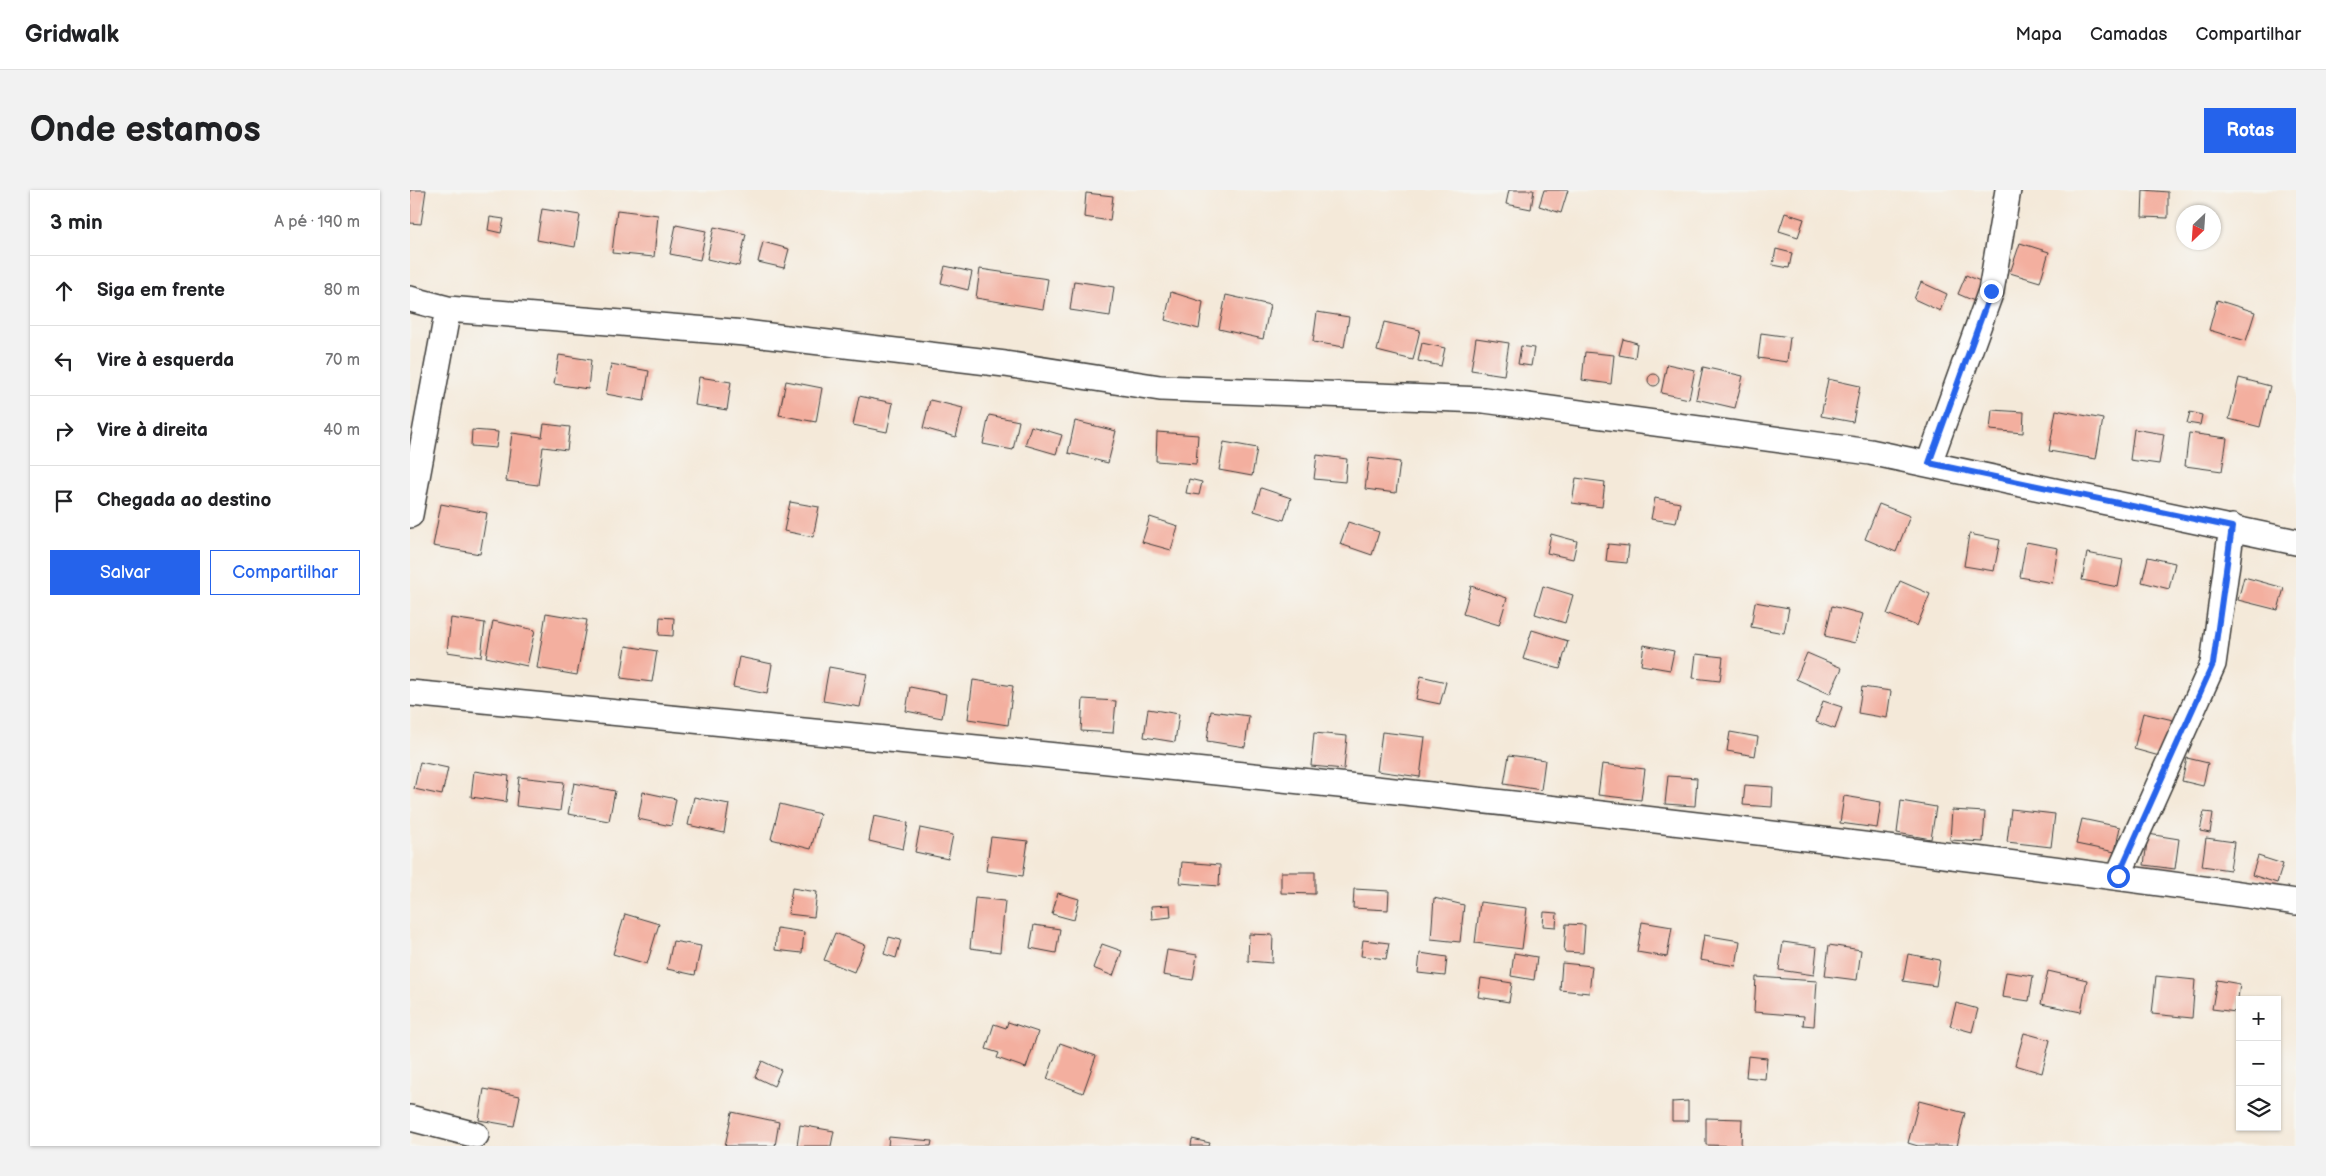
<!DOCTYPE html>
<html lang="pt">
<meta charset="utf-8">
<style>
:root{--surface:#fff;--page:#f2f2f2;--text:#202124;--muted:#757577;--line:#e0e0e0;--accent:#2563eb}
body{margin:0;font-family:"Balsamiq Sans",sans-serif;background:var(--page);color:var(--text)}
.controls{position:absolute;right:15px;bottom:15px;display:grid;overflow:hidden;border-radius:0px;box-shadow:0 1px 4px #0004}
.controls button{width:45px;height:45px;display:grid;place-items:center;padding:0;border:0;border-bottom:1px solid var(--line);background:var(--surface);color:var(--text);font:25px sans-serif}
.compass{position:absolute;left:1766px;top:15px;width:45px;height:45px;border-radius:50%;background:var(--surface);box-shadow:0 1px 4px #0004;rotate:205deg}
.stop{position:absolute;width:15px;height:15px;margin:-11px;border:4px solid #2563eb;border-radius:50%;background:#fff}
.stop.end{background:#2563eb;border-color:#fff;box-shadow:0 1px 5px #0008}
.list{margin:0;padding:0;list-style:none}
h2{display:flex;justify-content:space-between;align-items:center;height:65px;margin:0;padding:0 20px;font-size:21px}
h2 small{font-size:16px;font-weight:400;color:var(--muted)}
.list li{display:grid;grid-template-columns:32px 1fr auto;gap:15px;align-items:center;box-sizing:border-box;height:70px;padding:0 20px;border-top:1px solid var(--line)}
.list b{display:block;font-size:19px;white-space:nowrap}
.list em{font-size:16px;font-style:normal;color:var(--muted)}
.actions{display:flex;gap:10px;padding:15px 20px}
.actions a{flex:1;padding:11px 0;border:1px solid var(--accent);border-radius:0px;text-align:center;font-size:18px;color:var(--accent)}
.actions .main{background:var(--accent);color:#fff}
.icon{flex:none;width:28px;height:28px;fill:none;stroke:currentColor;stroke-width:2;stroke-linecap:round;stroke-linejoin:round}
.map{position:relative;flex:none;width:1886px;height:956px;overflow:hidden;border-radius:0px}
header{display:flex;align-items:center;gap:30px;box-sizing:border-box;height:70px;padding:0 25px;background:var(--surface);border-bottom:1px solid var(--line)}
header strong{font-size:24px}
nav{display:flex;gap:28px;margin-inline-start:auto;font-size:18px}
.intro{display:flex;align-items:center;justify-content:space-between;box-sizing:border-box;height:120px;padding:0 30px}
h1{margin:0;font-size:35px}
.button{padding:12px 22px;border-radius:0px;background:var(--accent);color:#fff;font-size:18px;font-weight:700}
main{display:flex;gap:30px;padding:0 30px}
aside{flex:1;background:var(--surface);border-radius:0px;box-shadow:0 1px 4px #0004}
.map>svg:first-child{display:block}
.building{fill:#f3af9f}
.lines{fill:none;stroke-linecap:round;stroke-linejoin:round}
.street-casing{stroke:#3c3b38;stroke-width:28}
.street{stroke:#fff;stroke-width:25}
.route{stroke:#2563eb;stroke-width:6}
</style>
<header>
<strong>Gridwalk</strong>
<nav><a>Mapa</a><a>Camadas</a><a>Compartilhar</a></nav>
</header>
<div class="intro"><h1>Onde estamos</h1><a class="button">Rotas</a></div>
<main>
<aside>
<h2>3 min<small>A pé · 190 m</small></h2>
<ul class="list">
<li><svg class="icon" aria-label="ahead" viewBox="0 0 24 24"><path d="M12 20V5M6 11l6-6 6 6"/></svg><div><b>Siga em frente</b></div><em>80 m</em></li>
<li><svg class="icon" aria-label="left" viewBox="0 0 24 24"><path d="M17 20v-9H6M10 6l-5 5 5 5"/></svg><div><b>Vire à esquerda</b></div><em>70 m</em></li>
<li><svg class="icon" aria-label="right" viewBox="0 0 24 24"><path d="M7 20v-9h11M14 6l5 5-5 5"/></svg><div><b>Vire à direita</b></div><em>40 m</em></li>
<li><svg class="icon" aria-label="arrive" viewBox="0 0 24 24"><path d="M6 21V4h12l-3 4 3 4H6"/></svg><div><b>Chegada ao destino</b></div></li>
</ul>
<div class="actions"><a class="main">Salvar</a><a>Compartilhar</a></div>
</aside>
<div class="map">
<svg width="1886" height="956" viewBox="0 0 1886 956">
<rect width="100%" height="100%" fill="#f6f6f2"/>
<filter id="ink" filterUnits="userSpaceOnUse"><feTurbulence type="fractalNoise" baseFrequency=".02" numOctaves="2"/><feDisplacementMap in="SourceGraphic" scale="10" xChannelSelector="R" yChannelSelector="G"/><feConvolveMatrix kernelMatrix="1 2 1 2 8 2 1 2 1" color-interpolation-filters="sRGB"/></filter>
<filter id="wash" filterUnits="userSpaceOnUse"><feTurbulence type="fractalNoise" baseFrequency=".0096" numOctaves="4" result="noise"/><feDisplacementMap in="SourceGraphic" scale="20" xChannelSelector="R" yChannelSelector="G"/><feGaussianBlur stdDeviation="1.12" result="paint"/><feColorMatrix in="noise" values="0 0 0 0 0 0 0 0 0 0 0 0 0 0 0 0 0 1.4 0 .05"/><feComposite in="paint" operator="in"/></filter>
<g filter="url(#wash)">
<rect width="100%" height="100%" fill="#f4e9d9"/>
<g id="blocks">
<!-- building -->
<path class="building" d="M0 0H16L11 34 0 33Z
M1099 0H1124L1121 19 1096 14Z
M1134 0H1158L1151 23 1129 16Z
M1733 0 1758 2V28L1732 27Z
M676 3 703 6 700 31 674 27Z
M132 19 170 25 165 57 127 50Z
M207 20 248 25 244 67 202 63Z
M1375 23 1394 29 1388 47 1369 41Z
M80 27 94 29 91 43 78 40Z
M266 35 296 41 290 70 260 64Z
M304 37 336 44 329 76 297 69Z
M353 52 379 59 374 78 348 72Z
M1610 53 1639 62 1630 92 1600 83Z
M1366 59 1382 63 1379 78 1363 75Z
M535 76 562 82 558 100 531 93Z
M570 79 638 89 633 119 566 108Z
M1556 85 1577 94 1569 113 1548 104Z
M664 91 704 97 700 126 660 120Z
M1511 92 1537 104 1530 121 1504 109Z
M761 102 793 112 789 139 755 130Z
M816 105 860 115 853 149 809 139Z
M1807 110 1845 122 1836 151 1799 140Z
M907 122 939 127 934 157 903 152Z
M974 132 1010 140 1003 170 967 161Z
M1351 143 1380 147 1377 172 1348 168Z
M1066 148 1099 153 1094 185 1061 180Z
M1213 149 1227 153 1225 168 1209 165Z
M1012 153 1035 158 1031 176 1008 171Z
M1111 156 1124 158 1121 176 1108 174Z
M1175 162 1204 165 1201 194 1172 190Z
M149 165 181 170 178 199 144 194Z
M201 174 239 181 234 211 196 204Z
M1257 174 1285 180 1279 209 1251 203Z
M1293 177 1333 186 1325 218 1286 209Z
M1238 190a6 6 0 1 1 12 0a6 6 0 1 1-12 0Z
M289 187 321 192 317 220 285 215Z
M1829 188 1860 196 1850 237 1819 229Z
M1418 189 1450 196 1443 232 1411 226Z
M376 191 412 198 406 232 369 225Z
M449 206 483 213 477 242 443 235Z
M520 210 553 218 546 247 513 238Z
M1582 220 1614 222 1613 243 1580 240Z
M1646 220 1693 229 1686 269 1639 261Z
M1780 222 1792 225 1790 235 1777 233Z
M579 225 609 231 603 260 573 254Z
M665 231 706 241 698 273 658 263Z
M134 234 160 237 157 260 133 257 128 295 96 291 102 243 132 247Z
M621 236 652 245 646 264 615 255Z
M1724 239 1754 244 1749 274 1720 270Z
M62 240 88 242 86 258 61 256Z
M747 242 788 245 786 274 746 271Z
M1779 243 1817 248 1812 281 1775 276Z
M814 252 847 258 842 286 809 280Z
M907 265 937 269 935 292 904 289Z
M959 268 990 272 986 303 955 299Z
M1166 288 1195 292 1192 317 1162 313Z
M779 289 792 292 789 305 776 303Z
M851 298 881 308 874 330 844 321Z
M1245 308 1270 313 1266 333 1241 329Z
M380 312 409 317 403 347 374 341Z
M31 314 77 323 70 364 23 356Z
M1469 314 1500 326 1486 362 1455 349Z
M740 327 768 336 761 360 732 352Z
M938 332 969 342 962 365 930 354Z
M1141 344 1167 351 1163 369 1137 363Z
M1559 344 1590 350 1584 381 1554 376Z
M1616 352 1648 358 1642 393 1610 387Z
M1198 354 1219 356 1217 373 1196 371Z
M1677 363 1713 370 1708 397 1672 390Z
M1738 367 1765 373 1759 399 1732 392Z
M1834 387 1874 398 1868 420 1828 410Z
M1490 391 1520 404 1507 436 1477 424Z
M1061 396 1097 408 1089 435 1053 424Z
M1133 396 1163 405 1155 433 1125 424Z
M1345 412 1379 418 1374 443 1341 437Z
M1422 416 1453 424 1445 453 1415 446Z
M136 423 177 430 167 485 127 478Z
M250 427 264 428 263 446 249 445Z
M41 428 75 433 71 467 37 462Z
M83 431 125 440 117 476 76 467Z
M1122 440 1158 451 1150 479 1113 469Z
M1234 455 1264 461 1260 480 1231 475Z
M216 456 247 461 242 492 211 488Z
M1397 463 1432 478 1420 504 1386 489Z
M1286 464 1313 467 1310 491 1283 488Z
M329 467 362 474 357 504 323 497Z
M419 477 457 484 450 517 413 511Z
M1011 486 1036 492 1030 514 1006 509Z
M563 490 603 496 598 535 558 529Z
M500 497 536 504 532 528 496 521Z
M1452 497 1481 501 1477 528 1448 523Z
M673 509 706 511 703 543 671 541Z
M1413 511 1432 517 1425 539 1406 532Z
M738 519 769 524 765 552 734 547Z
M801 521 839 526 835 557 797 551Z
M1733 523 1763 530 1753 567 1724 559Z
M972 542 1015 547 1010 587 967 581Z
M1320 542 1348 547 1345 566 1317 561Z
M904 543 937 546 934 579 901 576Z
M1099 565 1135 570 1131 600 1094 594Z
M1777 568 1798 573 1793 596 1772 591Z
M10 572 38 578 32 605 4 599Z
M1192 574 1235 579 1231 610 1188 605Z
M64 581 99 586 96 612 61 607Z
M1258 586 1287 588 1285 616 1255 614Z
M109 587 154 592 150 621 106 616Z
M164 593 205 601 199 631 158 624Z
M1335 595 1363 597 1362 617 1333 615Z
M233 602 266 609 261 636 228 629Z
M1434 606 1471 612 1467 638 1430 633Z
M284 607 319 614 314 643 278 635Z
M1491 611 1526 617 1521 649 1487 643Z
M370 614 410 624 401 659 361 649Z
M1601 619 1645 624 1641 657 1597 652Z
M1542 620 1575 622 1573 652 1540 650Z
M1794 622 1803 623 1800 643 1790 641Z
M464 626 498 633 493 659 459 651Z
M1672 629 1710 637 1705 662 1666 654Z
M510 638 543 645 538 669 505 662Z
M1738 644 1769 649 1765 679 1734 675Z
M581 647 618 651 613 686 576 681Z
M1796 648 1824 652 1820 680 1792 676Z
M1848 666 1873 674 1867 693 1842 685Z
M772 672 810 675 809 696 770 693Z
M871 682H905V704L871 703Z
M382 698 407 702 404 727 378 724Z
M944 699 979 701 978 720 943 718Z
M648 703 669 709 664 730 642 724Z
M565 708 595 711 590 762 560 758Z
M1024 708 1054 715 1050 752 1021 749Z
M1070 712 1117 718 1112 759 1065 753Z
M760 715 761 727 742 729 741 716Z
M1134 722 1147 723 1146 737 1133 736Z
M215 724 249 734 237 774 203 764Z
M1232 732 1262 737 1257 767 1227 762Z
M1156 734 1175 735 1173 763 1154 762Z
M624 735 650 739 646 763 620 758Z
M367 738 394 742 392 763 365 760Z
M425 743 455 755 444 782 414 770Z
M839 744 863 745 862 773 838 771Z
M1294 745 1330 751 1326 776 1290 770Z
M479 747 491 750 486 768 474 764Z
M953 750 979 753 976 769 951 766Z
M263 751 291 756 285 785 257 779Z
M1373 752 1407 757 1404 785 1369 780Z
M692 754 712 761 703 786 683 778Z
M1419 755 1451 760 1447 790 1415 786Z
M757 760 787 765 783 790 753 785Z
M1010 763 1037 767 1035 786 1008 783Z
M1104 763 1127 767 1124 790 1101 786Z
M1498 764 1530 770 1526 796 1493 791Z
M1152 773 1182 776 1179 803 1150 800Z
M1638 781 1677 790 1671 822 1631 814Z
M1596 782 1623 786 1619 811 1592 807Z
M1746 786 1785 790 1782 828 1742 824Z
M1346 787 1407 791 1404 836 1393 835 1394 826 1344 822Z
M1071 788 1102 793 1099 812 1068 807Z
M1807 790 1830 794 1826 822 1802 819Z
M1546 813 1568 819 1562 842 1540 836Z
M598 832 628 842 616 878 587 868 589 863 576 859 584 834 596 838Z
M1614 843 1640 850 1632 883 1605 875Z
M650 853 686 866 673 903 637 889Z
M1338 866 1357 868 1355 889 1336 887Z
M352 871 371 880 364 896 345 887Z
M74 899 110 906 104 936 69 930Z
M1278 911V931H1262V912Z
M1509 911 1555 923 1547 956H1508L1498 953Z
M322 922 369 932 365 956H315Z
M1296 928 1332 929 1331 956 1296 955Z
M390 935 424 941 421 956H387Z
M479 947 522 951 521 956H478Z
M782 949 800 953 799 956H781Z"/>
</g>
</g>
<g filter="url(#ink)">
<use href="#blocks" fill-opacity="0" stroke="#3c3b38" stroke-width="1"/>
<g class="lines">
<defs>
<path id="street" d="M0 109 38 119 335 143 595 174 750 198 1074 210 1460 262 1886 352
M1519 273 1581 101 1598 0
M0 325 38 119
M0 503C630 563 1260 623 1886 712
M1708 686 1803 474 1822 337
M0 928 66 945"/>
</defs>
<!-- street casing -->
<use href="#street" class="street-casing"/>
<!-- street -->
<use href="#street" class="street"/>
</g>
</g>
<g class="lines" filter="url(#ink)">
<!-- route -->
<path class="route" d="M1581 101 1519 273 1822 337 1803 474 1708 686"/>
</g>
</svg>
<div class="controls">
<button>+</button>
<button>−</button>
<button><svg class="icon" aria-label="layers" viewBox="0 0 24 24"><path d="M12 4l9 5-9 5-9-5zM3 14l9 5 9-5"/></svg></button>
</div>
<svg class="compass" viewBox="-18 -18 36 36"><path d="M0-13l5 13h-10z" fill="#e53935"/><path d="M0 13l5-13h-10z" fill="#757577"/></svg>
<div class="stop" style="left:1708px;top:686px"></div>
<div class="stop end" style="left:1581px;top:101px"></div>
</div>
</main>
